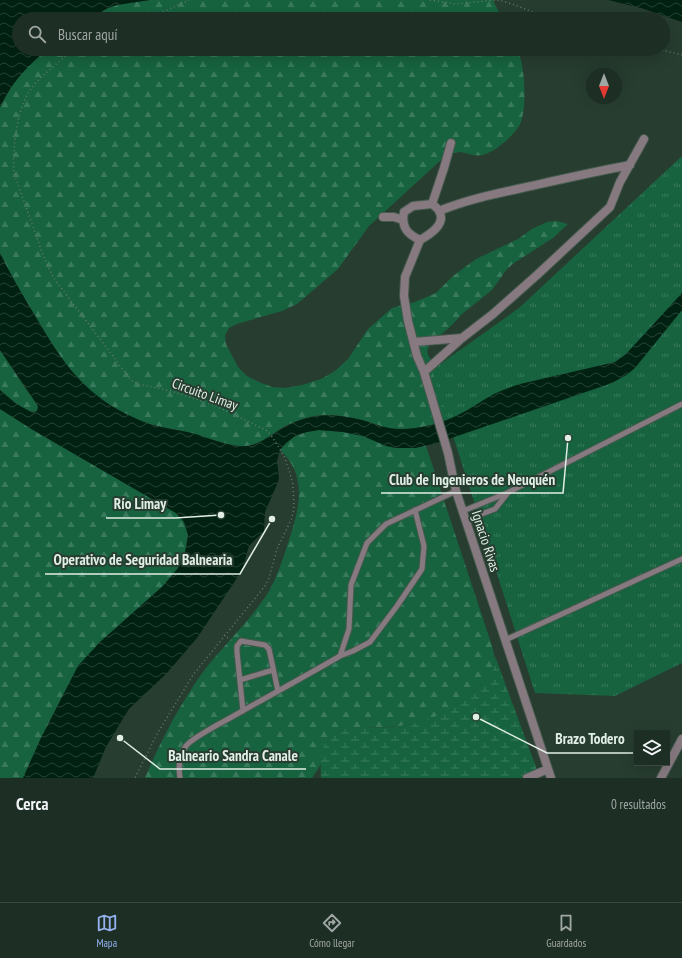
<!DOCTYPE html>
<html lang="es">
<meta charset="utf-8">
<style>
:root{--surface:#1d2e24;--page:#2a3a31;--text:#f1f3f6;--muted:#a0a8a6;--line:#3b4a41;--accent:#95b2f1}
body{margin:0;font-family:"PT Sans Narrow",sans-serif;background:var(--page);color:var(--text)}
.controls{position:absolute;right:12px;bottom:12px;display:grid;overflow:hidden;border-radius:0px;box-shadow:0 4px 16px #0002}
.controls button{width:36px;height:36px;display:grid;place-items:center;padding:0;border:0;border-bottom:1px solid var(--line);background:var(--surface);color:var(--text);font:20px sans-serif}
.compass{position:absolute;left:586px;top:68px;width:36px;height:36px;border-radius:50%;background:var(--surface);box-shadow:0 4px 16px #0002;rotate:180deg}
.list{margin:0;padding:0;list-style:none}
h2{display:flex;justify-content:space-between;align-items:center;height:52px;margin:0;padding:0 16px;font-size:17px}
h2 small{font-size:13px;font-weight:400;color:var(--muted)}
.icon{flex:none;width:22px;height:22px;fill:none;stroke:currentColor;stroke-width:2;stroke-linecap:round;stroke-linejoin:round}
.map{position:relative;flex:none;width:682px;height:778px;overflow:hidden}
.search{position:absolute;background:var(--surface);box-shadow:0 4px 16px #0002;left:12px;right:12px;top:12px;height:44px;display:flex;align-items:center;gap:10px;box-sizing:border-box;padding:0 14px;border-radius:22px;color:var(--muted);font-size:15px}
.sheet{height:124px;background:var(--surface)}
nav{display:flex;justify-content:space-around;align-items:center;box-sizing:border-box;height:56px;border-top:1px solid var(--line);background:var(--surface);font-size:11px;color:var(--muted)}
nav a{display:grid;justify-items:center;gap:2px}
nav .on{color:var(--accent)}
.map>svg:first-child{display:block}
.forest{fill:url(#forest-firs)}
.wetland{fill:url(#wetland-marsh)}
.park{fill:url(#park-tufts)}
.water{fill:url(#water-waves)}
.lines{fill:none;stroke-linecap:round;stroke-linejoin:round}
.lane-casing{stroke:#45594d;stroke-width:7}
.street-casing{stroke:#45594d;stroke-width:10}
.path{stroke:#67796e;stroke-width:1.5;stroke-dasharray:1 3;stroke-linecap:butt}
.lane{stroke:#867a80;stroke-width:5}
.street{stroke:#867a80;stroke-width:8}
.labels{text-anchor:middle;stroke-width:4;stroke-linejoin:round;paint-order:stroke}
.street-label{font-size:14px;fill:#e1eee5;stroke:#273d30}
.leader{fill:none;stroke:#e1eee5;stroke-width:1.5}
.callout-dot{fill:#e1eee5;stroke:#273d30;stroke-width:1.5}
.callout-label{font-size:15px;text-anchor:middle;font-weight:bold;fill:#e1eee5;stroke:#273d30;stroke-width:4;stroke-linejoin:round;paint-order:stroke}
</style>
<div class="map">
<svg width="682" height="778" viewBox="0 0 682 778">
<defs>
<pattern id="forest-firs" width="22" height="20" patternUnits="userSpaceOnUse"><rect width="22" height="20" fill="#17633f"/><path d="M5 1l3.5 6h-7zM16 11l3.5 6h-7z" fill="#387a5b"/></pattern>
<pattern id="wetland-marsh" width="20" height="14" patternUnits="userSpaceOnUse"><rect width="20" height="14" fill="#17633f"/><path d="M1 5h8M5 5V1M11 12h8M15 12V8" fill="none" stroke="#387a5b"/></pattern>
<pattern id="park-tufts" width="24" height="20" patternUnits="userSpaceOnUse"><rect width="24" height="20" fill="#17633f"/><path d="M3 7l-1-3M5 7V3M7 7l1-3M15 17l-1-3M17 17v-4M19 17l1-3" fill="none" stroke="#387a5b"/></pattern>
<pattern id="water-waves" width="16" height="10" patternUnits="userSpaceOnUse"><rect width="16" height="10" fill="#012212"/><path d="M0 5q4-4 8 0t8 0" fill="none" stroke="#264234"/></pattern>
</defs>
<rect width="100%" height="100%" fill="#273d30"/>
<!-- forest -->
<path class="forest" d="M150 0H493L502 19H89L108 8 117 5Z
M48 49H517C525 64 527 105 521 122 517 133 495 153 482 155 474 157 466 152 458 152 452 153 447 156 441 160L369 226 338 269 297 304 282 311 237 324 229 328 225 335 226 344 238 367 247 376 259 382 272 387 285 388 302 385 321 379 335 371 348 359 368 329 392 308 415 302 436 293 453 276 476 259 518 239 532 229 547 222 557 221 568 224 553 238 514 263 507 269 492 290 462 314 452 325 430 344 427 351 429 357 433 362 440 364H453L455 417C432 426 406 433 382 427 375 425 368 422 362 420 350 417 338 415 326 415 310 415 294 421 280 429 270 436 258 446 245 446 230 447 206 437 190 433 172 428 154 427 137 420 84 396 62 362 34 314 22 294 10 274 0 253V107L16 79 31 63Z
M0 350 28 392 37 404 38 409 35 412C23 412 9 397 0 390Z
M0 409 33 430 176 513 184 522 188 535 185 553 178 568 163 586 100 642 78 666 41 738 23 778H0Z
M319 430 343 432 363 436 396 448H415L426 446 492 646C499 670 493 675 475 690 454 710 428 724 399 726 379 728 360 727 340 730L322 754 321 764 312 778H145C160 742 178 708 200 676 221 647 250 622 269 591 277 577 282 561 287 546 298 513 310 477 280 450 291 436 302 432 319 430Z"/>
<!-- wetland -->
<path class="wetland" d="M495 656 540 778H321C317 712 356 732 401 726 429 722 453 710 474 691 486 681 496 673 495 656Z"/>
<!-- park -->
<path class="park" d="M682 156V663L615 696 535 693 432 370 519 308Z"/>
<!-- water -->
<path class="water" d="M0 0H150L117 5 108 8 89 19H19V49H48C27 66 12 82 0 107Z
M608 0H682V22L641 8Z
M0 253C10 274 22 294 34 314 62 362 84 396 137 419 154 427 173 429 192 433 206 437 232 448 246 446 259 445 269 436 280 430 289 424 301 419 312 417 328 414 346 416 362 420 376 424 389 430 404 429 422 428 440 424 456 416 469 410 481 401 494 394 502 390 511 387 520 384L615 362 626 354 682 293V310L635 368 628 374 612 383 437 443 415 448H396L386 446 363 436 343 432 319 430 307 432 296 435 285 444 280 450 277 461 279 477 278 482 265 512 264 531 249 546 243 567 237 578 197 638 167 673 129 709 124 717 106 747 93 778H23L41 738 78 666 100 642 163 586 178 568 185 553 188 535 184 522 176 513 33 430 0 409V390L15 403 31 412 33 413 37 411 38 406 0 350Z"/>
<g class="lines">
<defs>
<path id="lane" d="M463 511 507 493 682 404
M466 520 495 509 507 494
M505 640 682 559
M340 656 349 629 351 585 367 543 386 524 456 491
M240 680 273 670
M243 711 237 652V646L241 641 265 645 269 649 278 691
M180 778C178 766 179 756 186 746 192 738 221 723 230 718 267 697 304 677 340 656L353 651 370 642 397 606 422 569 424 546 415 510"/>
<path id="street" d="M432 204C434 206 438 208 439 211 447 224 429 235 420 240 407 234 401 227 404 212L413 206Z
M432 204 444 168 451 143
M439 211C466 200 494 194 522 188 558 180 593 172 630 165
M383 217H394L403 220
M420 240 405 277 404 296 408 321 417 356 424 372 448 453 456 491 551 778
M414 342 462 338
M424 372 462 338 493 314 537 275 610 207 620 182 644 139
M527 778 548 769
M661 778 682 739"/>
</defs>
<!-- lane casing -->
<use href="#lane" class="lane-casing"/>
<!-- street casing -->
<use href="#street" class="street-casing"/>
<!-- path -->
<path class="path" d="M430 0 456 4 496 0 502 1 515 5 550 19
M140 19 167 10 189 0
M84 49C71 50 63 58 53 67 45 74 37 80 31 89 17 107 12 150 14 173L43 255 53 277 131 380 138 384 171 391 216 406 266 430 271 435 284 456 289 470 293 485 294 509 291 520 277 549 269 578 265 586 193 675 157 734 135 778
M102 49H107
M658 49 682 55
M224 635 232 641"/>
<!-- lane -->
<use href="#lane" class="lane"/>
<!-- street -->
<use href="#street" class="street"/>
</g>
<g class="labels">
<!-- street labels -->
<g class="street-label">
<text transform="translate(205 394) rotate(20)" y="5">Circuito Limay</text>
<text transform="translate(486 541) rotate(72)" y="5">Ignacio Rivas</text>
</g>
</g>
<!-- callouts -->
<path class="leader" d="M568 438L563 493H381M221 515L175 518H106M272 519L240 574H45M476 717L547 753H633M120 738L160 769H306"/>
<g class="callout-dot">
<circle cx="568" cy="438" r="4"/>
<circle cx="221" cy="515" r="4"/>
<circle cx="272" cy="519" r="4"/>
<circle cx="476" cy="717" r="4"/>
<circle cx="120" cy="738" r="4"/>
</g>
<g class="callout-label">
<text x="472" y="485">Club de Ingenieros de Neuquén</text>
<text x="140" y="509">Río Limay</text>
<text x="143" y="565">Operativo de Seguridad Balnearia</text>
<text x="590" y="744">Brazo Todero</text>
<text x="233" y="761">Balneario Sandra Canale</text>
</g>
</svg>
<div class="controls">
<button><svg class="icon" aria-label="layers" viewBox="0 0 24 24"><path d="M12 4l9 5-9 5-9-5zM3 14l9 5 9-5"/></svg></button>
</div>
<svg class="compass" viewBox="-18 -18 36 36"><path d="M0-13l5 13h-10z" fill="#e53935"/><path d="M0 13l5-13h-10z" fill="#a0a8a6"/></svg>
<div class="search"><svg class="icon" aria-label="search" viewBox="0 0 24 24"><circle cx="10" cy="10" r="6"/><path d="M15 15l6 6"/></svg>Buscar aquí</div>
</div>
<section class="sheet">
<h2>Cerca<small>0 resultados</small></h2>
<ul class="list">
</ul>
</section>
<nav>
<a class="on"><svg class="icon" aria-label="map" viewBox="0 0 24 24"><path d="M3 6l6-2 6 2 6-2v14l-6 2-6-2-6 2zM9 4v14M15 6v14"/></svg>Mapa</a>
<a><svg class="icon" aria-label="directions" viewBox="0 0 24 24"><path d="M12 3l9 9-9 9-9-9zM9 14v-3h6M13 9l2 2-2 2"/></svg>Cómo llegar</a>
<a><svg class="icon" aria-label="saved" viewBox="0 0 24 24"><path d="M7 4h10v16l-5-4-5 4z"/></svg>Guardados</a>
</nav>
